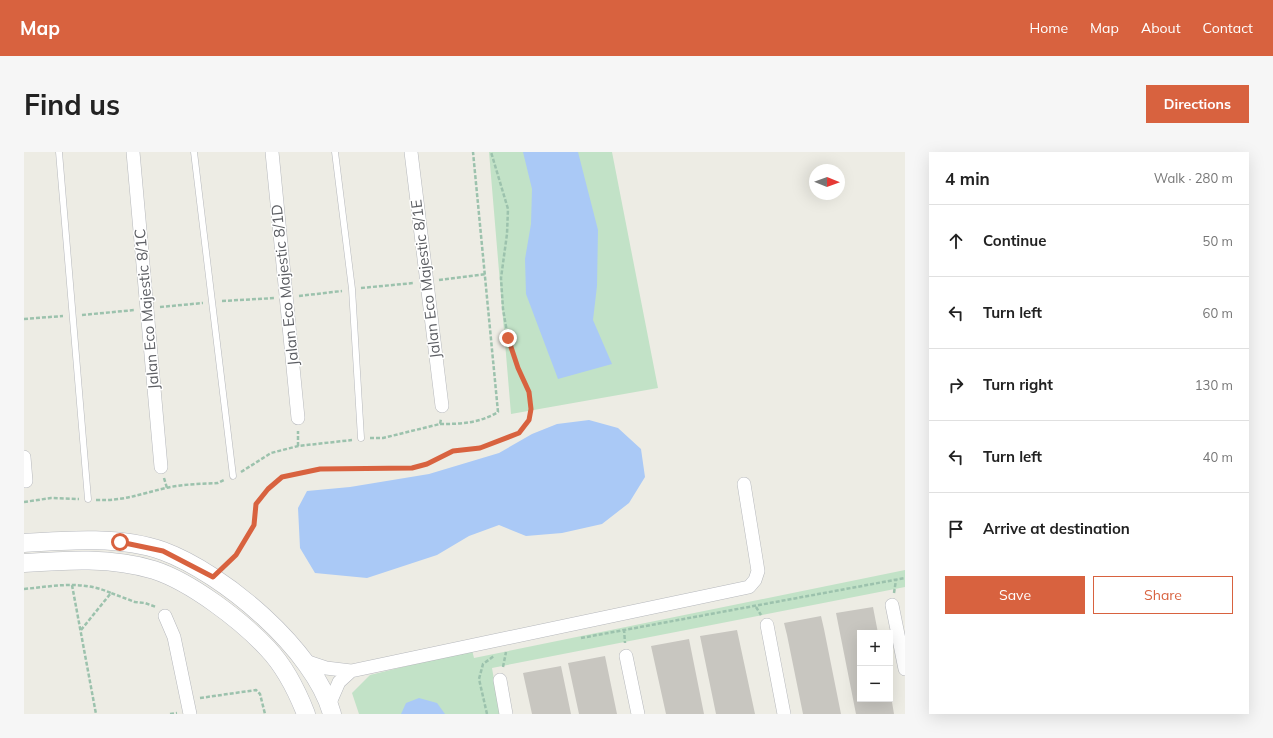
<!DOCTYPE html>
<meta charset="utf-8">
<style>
:root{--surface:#fff;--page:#f6f6f6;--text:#222;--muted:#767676;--line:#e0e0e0;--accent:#d8623f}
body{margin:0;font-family:Mulish,sans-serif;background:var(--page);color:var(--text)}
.controls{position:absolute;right:12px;bottom:12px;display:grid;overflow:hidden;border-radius:0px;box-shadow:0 4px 16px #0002}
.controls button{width:36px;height:36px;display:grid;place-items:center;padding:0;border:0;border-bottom:1px solid var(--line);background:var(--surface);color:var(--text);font:20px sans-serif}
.compass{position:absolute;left:785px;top:12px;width:36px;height:36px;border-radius:50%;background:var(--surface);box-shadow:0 4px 16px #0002;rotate:91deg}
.stop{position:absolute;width:12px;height:12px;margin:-9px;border:3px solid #d8623f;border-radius:50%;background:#fff}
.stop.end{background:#d8623f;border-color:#fff;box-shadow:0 1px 4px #0008}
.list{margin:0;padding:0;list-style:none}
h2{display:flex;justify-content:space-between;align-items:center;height:52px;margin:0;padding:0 16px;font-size:17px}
h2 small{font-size:13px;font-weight:400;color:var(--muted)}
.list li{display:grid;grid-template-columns:26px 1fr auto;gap:12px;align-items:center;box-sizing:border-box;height:72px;padding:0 16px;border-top:1px solid var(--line)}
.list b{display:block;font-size:15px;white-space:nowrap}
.list em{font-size:13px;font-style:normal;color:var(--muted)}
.actions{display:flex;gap:8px;padding:12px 16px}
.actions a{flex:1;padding:9px 0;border:1px solid var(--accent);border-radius:0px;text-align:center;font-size:14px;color:var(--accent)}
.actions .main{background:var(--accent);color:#fff}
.icon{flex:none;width:22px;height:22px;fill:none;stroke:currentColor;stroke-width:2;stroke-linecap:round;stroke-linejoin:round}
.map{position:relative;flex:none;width:881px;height:562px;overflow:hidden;border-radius:0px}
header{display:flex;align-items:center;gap:24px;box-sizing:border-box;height:56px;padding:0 20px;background:var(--accent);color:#fff}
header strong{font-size:19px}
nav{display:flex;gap:22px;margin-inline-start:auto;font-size:14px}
.intro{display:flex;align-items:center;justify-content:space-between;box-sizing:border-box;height:96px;padding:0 24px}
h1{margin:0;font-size:28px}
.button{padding:10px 18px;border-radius:0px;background:var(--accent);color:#fff;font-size:14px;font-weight:700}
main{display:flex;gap:24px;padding:0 24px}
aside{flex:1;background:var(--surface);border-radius:0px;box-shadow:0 4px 16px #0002}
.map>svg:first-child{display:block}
.green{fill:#c2e2c7}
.water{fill:#aac9f6}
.building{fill:#c8c6c0}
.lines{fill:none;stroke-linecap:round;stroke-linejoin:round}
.lane-casing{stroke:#b6b8bc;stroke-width:7}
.street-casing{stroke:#b6b8bc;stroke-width:14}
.secondary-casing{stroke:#b7b9be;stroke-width:19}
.path{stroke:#9cc2ad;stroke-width:2.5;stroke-dasharray:4 2;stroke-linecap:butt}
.lane{stroke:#fff;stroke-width:6}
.street{stroke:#fff;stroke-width:13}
.secondary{stroke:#fff;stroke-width:18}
.route{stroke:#d8623f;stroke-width:5}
.labels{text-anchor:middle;stroke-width:3;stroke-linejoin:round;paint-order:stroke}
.street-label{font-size:15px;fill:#5c5e63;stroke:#fff}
</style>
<header>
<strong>Map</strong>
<nav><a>Home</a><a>Map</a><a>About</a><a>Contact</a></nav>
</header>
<div class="intro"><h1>Find us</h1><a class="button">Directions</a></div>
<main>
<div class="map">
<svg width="881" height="562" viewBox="0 0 881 562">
<rect width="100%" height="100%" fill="#edece4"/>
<!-- green -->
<path class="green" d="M465 0H588L634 236 487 262Z
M881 418V435L468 516 476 562H335L328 541 346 523 448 498 450 506Z"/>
<!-- water -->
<path class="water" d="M499 0H554L574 78 573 134 569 168 588 212 534 227 502 142 501 107 507 72 508 37Z
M565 268 594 276 617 297 621 325 605 351 578 372 538 381 502 384 475 373 445 384 413 403 343 426 291 421 276 396 274 356 283 339 326 335 405 322 475 301 508 282 533 272Z
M395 546 413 551 421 562H377L382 551Z"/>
<!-- building -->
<path class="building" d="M849 455 854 481H836V547H866L867 544 870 562H832L812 461Z
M797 464 800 477 817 562H779L763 483 760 471Z
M713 478 731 562H692L676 484Z
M665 487 680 562H642L627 494Z
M581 504 593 562H555L544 511Z
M537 514 547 562H508L499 521Z"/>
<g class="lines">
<defs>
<path id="lane" d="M35 0 64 347
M170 0 209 324
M311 0 328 137 337 286"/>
<path id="street" d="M109 0 137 315
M248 0 274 266
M387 0 418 254
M0 305 2 329
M868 453 881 517
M141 464 150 485 166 562
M743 473 760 562
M602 504 614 562
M281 509 302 516 327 519 725 435 731 428 734 419 720 332
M476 528 482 562
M305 553 315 530 327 519"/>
<path id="secondary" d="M0 391C44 388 97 384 139 399 199 421 291 498 308 562
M0 411C42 408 88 405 130 418 167 430 217 468 244 497 261 515 273 539 282 562"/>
</defs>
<!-- lane casing -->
<use href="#lane" class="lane-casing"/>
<!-- street casing -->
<use href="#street" class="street-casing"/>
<!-- secondary casing -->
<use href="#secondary" class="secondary-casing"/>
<!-- path -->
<path class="path" d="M415 128 462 122
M337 136 390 131
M275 144 318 139
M198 149 251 146
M136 155 179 151
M58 163 111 158
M0 167 39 164
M416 272C437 272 456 271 474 260L449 0
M346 286H359L416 272 417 267
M274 294V279
M217 320 247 301 274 294 328 288
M140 326 143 336
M72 348C101 349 115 342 142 336 158 332 177 332 194 331L200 328
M0 350 27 346 55 347
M200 415 212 403 230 373 232 352 244 337 258 325 296 317 388 316 403 312 429 299 456 296 495 281 505 268 507 257 505 240 494 216 484 186 479 157 477 126 483 82 484 57 467 0
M48 433 72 562
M0 437C31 434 58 428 87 441
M870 441 872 428
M732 455 737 463
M600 477 601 491
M57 478 87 441 111 450 121 451 132 455
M557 486 881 426
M479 515 482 500
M176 546 232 538 236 542 241 562
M146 562 153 561
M463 562 455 527 459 512 470 504"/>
<!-- lane -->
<use href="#lane" class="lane"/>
<!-- street -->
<use href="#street" class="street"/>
<!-- secondary -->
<use href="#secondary" class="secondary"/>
</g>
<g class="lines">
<!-- route -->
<path class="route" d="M96 390 139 399 189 425 212 403 230 373 232 352 244 337 258 325 296 317 388 316 403 312 429 299 456 296 495 281 505 268 507 257 505 240 494 216 484 186"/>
</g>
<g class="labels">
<!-- street labels -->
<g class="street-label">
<text transform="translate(402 127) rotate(-97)" y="5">Jalan Eco Majestic 8/1E</text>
<text transform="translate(261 133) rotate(-96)" y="5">Jalan Eco Majestic 8/1D</text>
<text transform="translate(123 157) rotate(-95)" y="5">Jalan Eco Majestic 8/1C</text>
</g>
</g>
</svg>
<div class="controls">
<button>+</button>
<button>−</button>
</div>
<svg class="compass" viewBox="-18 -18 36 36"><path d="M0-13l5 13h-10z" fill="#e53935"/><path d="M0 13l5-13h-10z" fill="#767676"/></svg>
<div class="stop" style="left:96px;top:390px"></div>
<div class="stop end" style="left:484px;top:186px"></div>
</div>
<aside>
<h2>4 min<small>Walk · 280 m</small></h2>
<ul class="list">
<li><svg class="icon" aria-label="ahead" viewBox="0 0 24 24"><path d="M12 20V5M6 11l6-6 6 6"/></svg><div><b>Continue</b></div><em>50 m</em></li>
<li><svg class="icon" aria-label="left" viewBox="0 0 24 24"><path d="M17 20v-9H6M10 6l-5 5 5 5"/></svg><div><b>Turn left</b></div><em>60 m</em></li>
<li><svg class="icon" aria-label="right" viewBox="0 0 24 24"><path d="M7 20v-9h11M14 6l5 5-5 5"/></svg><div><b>Turn right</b></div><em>130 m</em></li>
<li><svg class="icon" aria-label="left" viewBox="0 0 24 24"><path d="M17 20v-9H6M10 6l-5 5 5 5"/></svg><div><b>Turn left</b></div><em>40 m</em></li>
<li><svg class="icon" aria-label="arrive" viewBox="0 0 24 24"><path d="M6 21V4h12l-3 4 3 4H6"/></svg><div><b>Arrive at destination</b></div></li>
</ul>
<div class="actions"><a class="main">Save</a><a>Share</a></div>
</aside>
</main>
